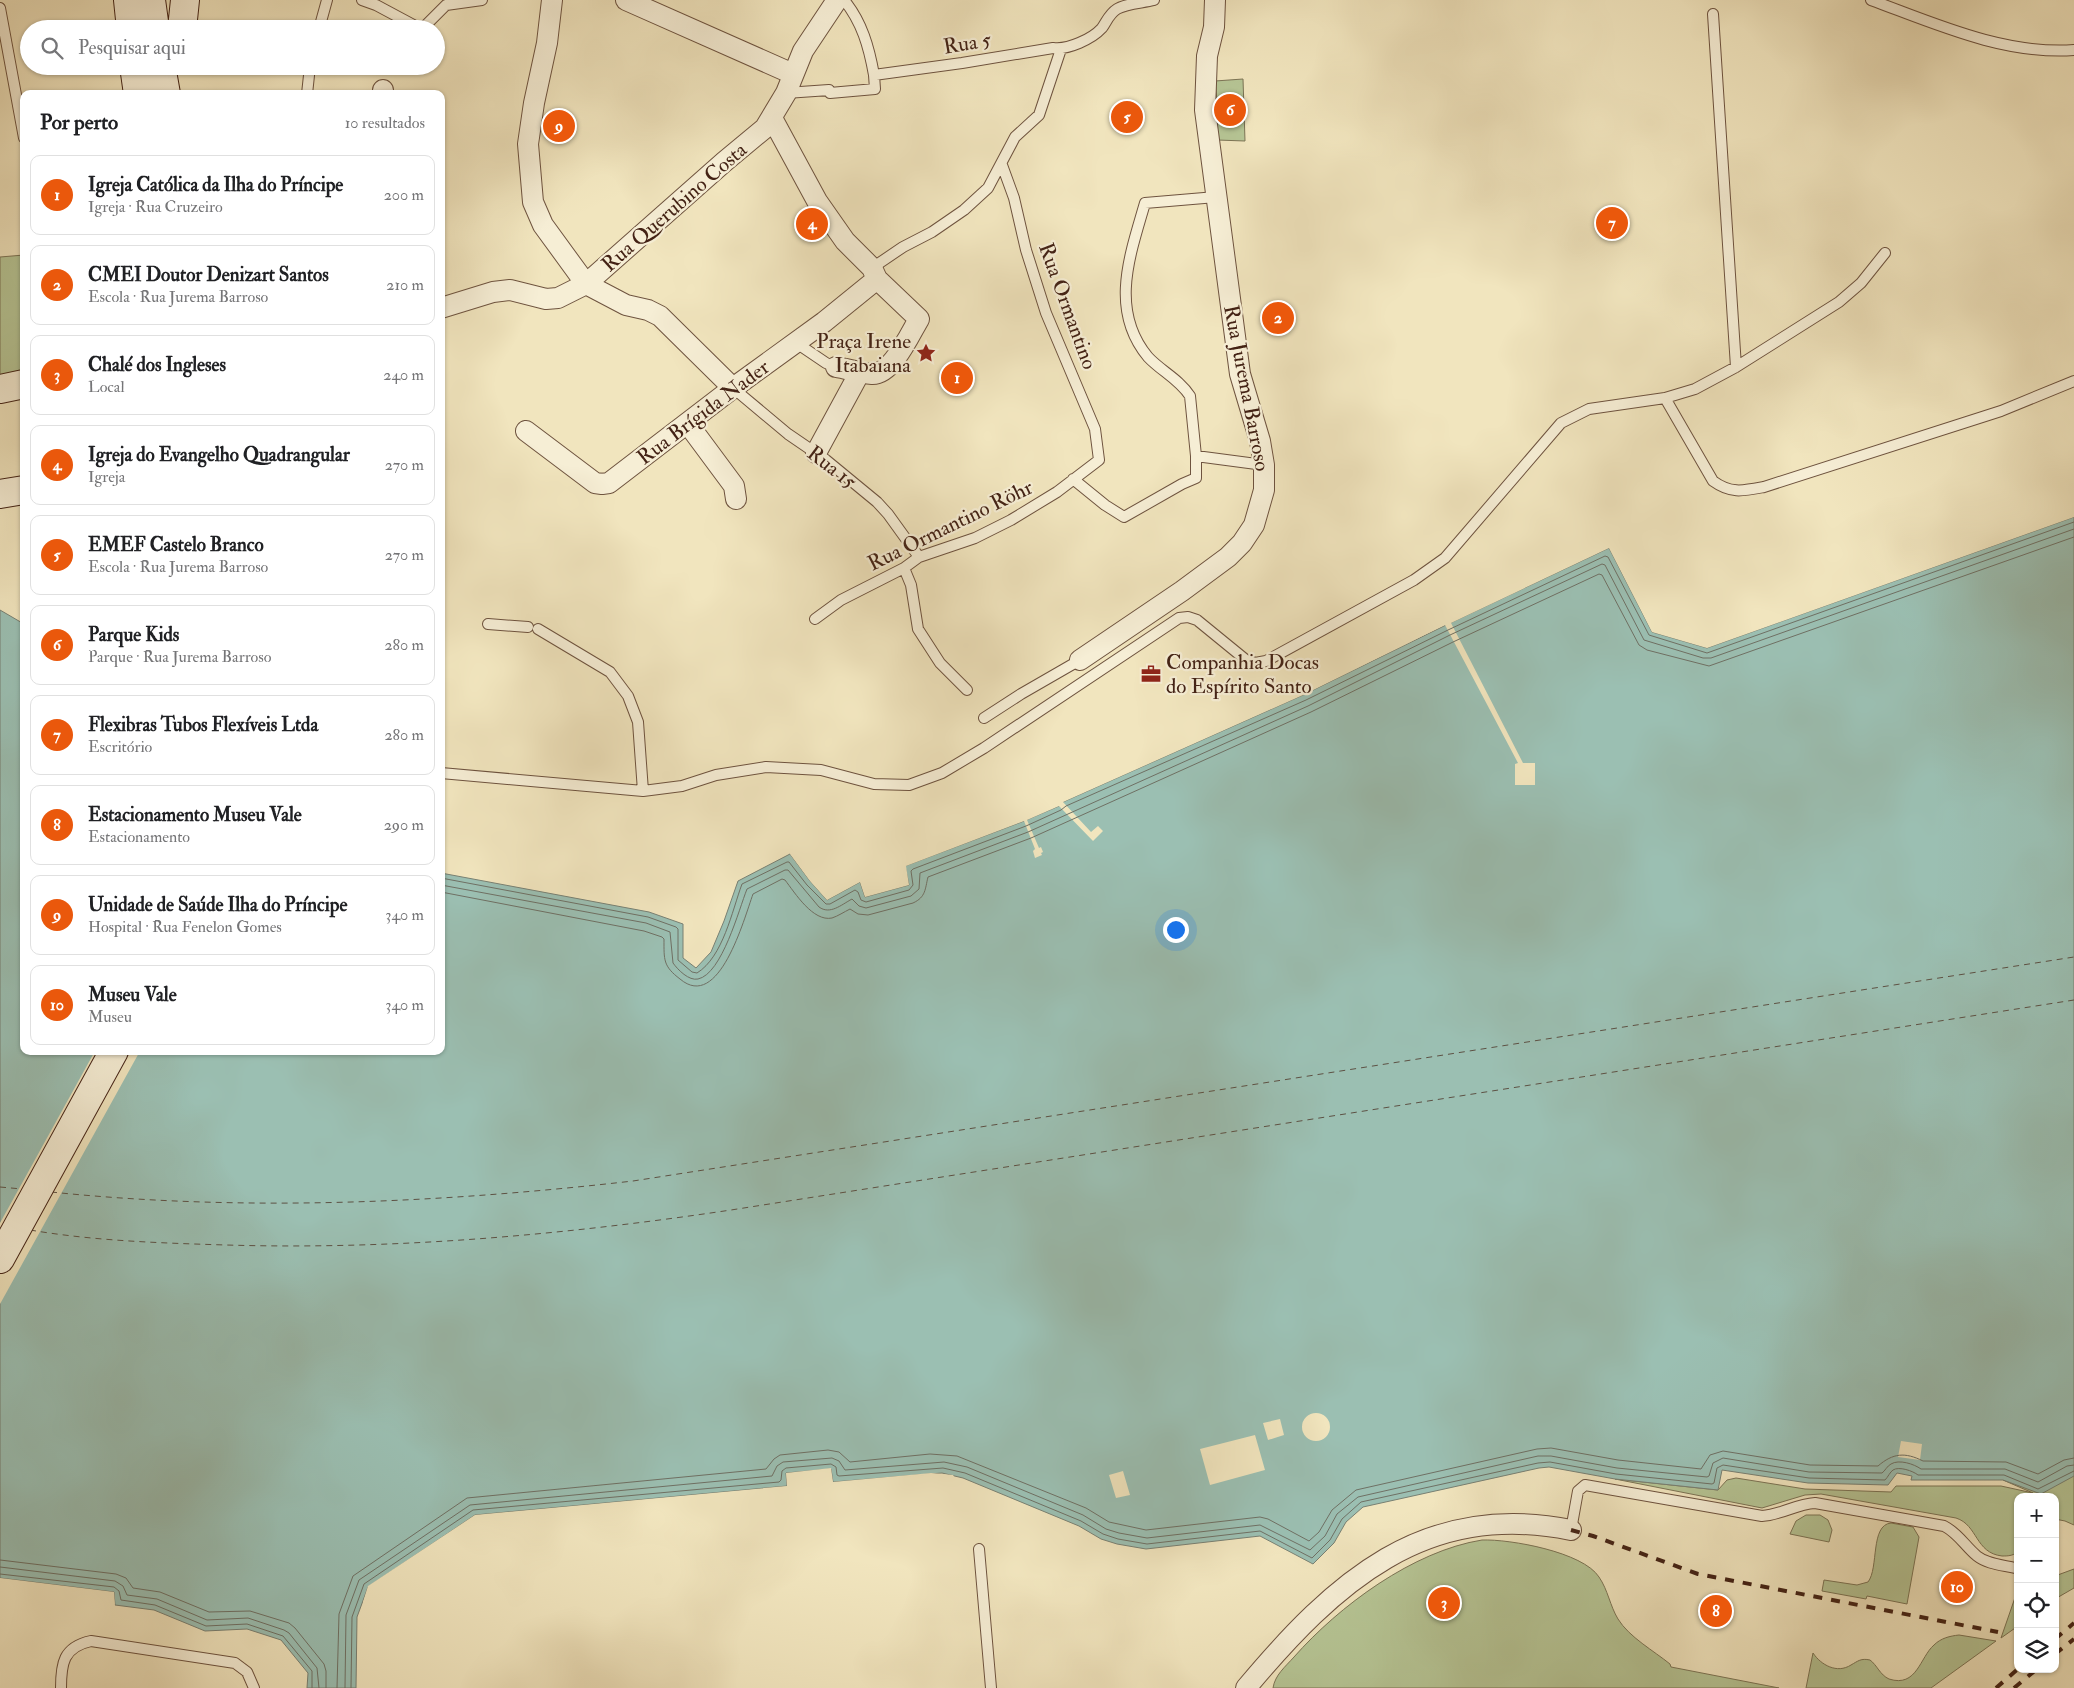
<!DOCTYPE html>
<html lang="pt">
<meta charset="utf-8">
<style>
:root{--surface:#fff;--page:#f2f2f2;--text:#202124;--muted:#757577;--line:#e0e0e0;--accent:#ea580c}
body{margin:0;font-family:"IM FELL Double Pica",serif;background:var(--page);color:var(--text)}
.controls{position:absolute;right:15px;bottom:15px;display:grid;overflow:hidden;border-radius:10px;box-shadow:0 1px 4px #0004}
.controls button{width:45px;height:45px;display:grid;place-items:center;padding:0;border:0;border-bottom:1px solid var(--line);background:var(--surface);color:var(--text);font:25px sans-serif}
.you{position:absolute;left:1175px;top:929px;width:18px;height:18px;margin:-12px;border:4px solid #fff;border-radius:50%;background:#1a73e8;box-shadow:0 0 0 8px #1a73e833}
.badge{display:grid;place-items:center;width:32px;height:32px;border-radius:50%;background:var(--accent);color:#fff;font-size:16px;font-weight:700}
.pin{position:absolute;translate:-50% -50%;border:2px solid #fff;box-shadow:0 1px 5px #0006}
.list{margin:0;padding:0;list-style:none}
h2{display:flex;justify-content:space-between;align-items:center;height:65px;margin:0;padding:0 20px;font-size:21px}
h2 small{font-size:16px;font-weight:400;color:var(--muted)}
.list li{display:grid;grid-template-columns:32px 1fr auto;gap:15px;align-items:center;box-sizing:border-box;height:80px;margin:0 10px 10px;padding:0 10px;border:1px solid var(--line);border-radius:10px}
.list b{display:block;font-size:19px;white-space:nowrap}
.list p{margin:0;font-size:16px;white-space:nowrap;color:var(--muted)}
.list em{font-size:16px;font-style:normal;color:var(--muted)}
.icon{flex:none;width:28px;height:28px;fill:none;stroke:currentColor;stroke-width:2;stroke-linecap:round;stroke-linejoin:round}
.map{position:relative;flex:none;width:2074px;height:1688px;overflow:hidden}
.search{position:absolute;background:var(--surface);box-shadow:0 1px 4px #0004;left:20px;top:20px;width:425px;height:55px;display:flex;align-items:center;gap:12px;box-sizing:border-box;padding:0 18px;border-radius:28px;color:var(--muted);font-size:19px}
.panel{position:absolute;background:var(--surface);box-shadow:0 1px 4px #0004;left:20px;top:90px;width:425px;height:965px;border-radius:10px}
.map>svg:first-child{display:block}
.green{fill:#b6c595;stroke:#7c7455}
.water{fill:#9bbfb2;stroke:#788073}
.pier{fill:#f1e5be}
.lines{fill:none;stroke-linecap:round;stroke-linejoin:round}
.shore{stroke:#6f7064;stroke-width:1}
.ferry{stroke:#5d5144;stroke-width:1;stroke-dasharray:6 5;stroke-linecap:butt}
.lane-casing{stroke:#6e533f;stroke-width:12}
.street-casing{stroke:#6e533f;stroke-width:22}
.secondary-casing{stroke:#432215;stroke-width:30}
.lane{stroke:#f6eed5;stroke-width:10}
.street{stroke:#f6eed5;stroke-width:20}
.secondary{stroke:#f6eed5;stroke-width:28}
.rail{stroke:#432215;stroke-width:4;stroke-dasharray:9 9;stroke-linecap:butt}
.labels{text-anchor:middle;stroke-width:4.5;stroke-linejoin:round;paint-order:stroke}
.street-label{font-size:21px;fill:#432215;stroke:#f6eed5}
.poi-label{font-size:21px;fill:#432215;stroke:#f6eed5;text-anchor:end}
</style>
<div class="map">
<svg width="2074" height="1688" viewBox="0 0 2074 1688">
<rect width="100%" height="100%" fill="#f1e5be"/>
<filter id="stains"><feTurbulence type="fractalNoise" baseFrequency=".004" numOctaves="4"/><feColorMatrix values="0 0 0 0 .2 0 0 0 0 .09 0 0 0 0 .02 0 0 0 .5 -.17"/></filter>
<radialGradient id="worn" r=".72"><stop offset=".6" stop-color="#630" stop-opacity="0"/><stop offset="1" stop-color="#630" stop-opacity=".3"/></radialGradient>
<!-- green -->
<path class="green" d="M1243 79 1245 141 1217 140 1213 110H1218L1215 81Z
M24 255V370L0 375V257Z
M2074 1436V1525L2065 1521 2055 1519V1497H2018V1552C2012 1556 2008 1556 2002 1556 1975 1553 1978 1525 1956 1518L1821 1494 1805 1495 1762 1508 1615 1479 1718 1490 1727 1480 1736 1478 1805 1489 1891 1492 1896 1486H2001L2033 1493 2003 1480Z
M1806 1515H1820L1828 1520 1832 1530 1829 1542 1790 1534 1796 1521Z
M1891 1523 1913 1527 1919 1537 1907 1604 1867 1596 1866 1599 1822 1591 1824 1580 1857 1585 1868 1582C1879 1568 1870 1525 1891 1523Z
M1482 1540C1510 1539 1583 1552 1599 1577 1608 1590 1610 1606 1618 1619 1629 1637 1654 1651 1670 1664L1671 1667 1779 1688H1273C1275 1675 1285 1667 1294 1657 1339 1606 1413 1551 1482 1540Z
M2074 1569V1588L2055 1599V1576Z
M2018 1589V1626L2001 1638Z
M1959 1635 1996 1641 1931 1688H1806L1813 1653C1821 1665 1837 1674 1851 1665 1858 1661 1861 1658 1870 1660 1877 1665 1880 1675 1889 1679 1917 1688 1920 1657 1934 1645 1941 1638 1950 1636 1959 1635Z"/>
<!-- water -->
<path class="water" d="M2074 517V1476L2041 1494 2003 1480H1911L1912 1476 1897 1473 1888 1485 1808 1483 1722 1470 1718 1490 1615 1479 1549 1467 1539 1468 1363 1507 1346 1522 1334 1543 1313 1564 1260 1536 1146 1549 1117 1544 1101 1539 1079 1526 963 1478 942 1473 833 1482 831 1469 786 1473 787 1486 475 1515 368 1587 357 1617 356 1688H307L308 1673 281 1640 247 1629 205 1631 154 1610 115 1605 114 1592 0 1578V610L24 624V1051H441V873L649 912 683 924V958L696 968 711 952 724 921 738 881 790 854 810 881 827 900 860 882 865 897 909 885 905 866 1024 821 1059 806 1063 802 1303 695 1446 625 1609 548 1652 632 1707 648Z"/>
<!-- pier -->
<path class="pier" d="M2074 515V517L1707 648 1652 632 1609 548 1451 623 1523 763H1535V785H1515V764L1518 763 1445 625 1303 695 1063 802 1091 832 1098 826 1103 831 1093 841 1059 806 1027 820 1039 848 1041 847 1043 852 1041 853 1042 855 1035 858 1033 851 1035 849 1024 821 906 866 909 885 865 897 860 882 827 900 810 881 790 854 792 853 812 880 828 897 860 879 863 881 866 894 906 883 903 866 904 864 1023 819 1058 804 1062 800 1302 693 1444 623 1609 546 1612 547 1654 630 1707 645Z
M95 1051H140L0 1304V1223Z
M1302 1427a14 14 0 1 1 28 0a14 14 0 1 1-28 0Z
M1280 1419 1284 1435 1268 1440 1263 1423Z
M1255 1435 1265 1470 1210 1485 1200 1449Z
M1901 1441 1922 1444 1920 1460 1898 1457Z
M831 1468 833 1482 931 1473 953 1475 955 1478 931 1475 832 1484 830 1483 829 1471 789 1475 790 1486 787 1488 476 1517 370 1588 365 1602H363L368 1586 475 1515 787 1486 786 1473Z
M1123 1471 1130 1495 1116 1498 1109 1475Z
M0 1578 114 1592 115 1605 112 1604V1595L0 1581Z"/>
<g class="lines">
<!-- shore -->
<path class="shore" d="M441 878 648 917 676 927 678 929V960L692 972 697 973C723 957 732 911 742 884L787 862H789L807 885 826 904H830L855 890 858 892 861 900 866 902 909 890 913 885 911 871 913 869 1026 826 1061 810 1066 806 1306 700 1448 630 1605 556 1608 557 1649 635 1707 653 2074 522
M441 885 646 923 670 932 673 963C678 970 689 981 698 979 722 974 739 909 747 889L785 870H788L819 907C830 915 841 905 852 899L859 906 866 908 911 896 919 889 920 873 1028 832 1308 706 1450 635 1602 564 1605 565 1644 640 1703 658H1711L2074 529
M441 892 644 931 662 937 664 939C664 960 663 966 680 979 719 1012 744 919 753 894L782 879 785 880C795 893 813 922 832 918 838 916 844 912 850 909L858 914 868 915 913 903C926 897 925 889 928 877L1031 838 1311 712 1453 642 1599 574 1602 575 1639 645 1647 650 1709 666 2074 537
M0 1560 116 1574 126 1578 133 1588 160 1592 209 1612 250 1611 289 1623 295 1628 324 1664 326 1671V1688
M0 1567 115 1581 123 1586 127 1595 157 1599 207 1620 248 1618 284 1630 289 1633 317 1668 319 1688
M0 1574 114 1587 119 1591 121 1600 155 1605 206 1626 247 1624 283 1636 312 1671V1688
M337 1688 339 1614 353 1576 467 1498 766 1469 774 1459 780 1455 828 1450 839 1452 850 1462 930 1454 957 1456 1086 1508 1109 1522 1146 1530 1260 1517 1268 1519 1309 1541 1319 1532 1332 1510 1356 1490 1537 1449 1551 1448 1618 1460 1701 1469 1710 1455 1723 1451 1810 1465 1878 1466C1893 1453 1905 1452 1923 1461L2006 1462 2038 1474 2064 1460 2074 1458
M345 1688 346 1615 359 1580 470 1505 772 1476 777 1466 783 1462 832 1458 839 1461 845 1470 944 1462 967 1467 1083 1515 1106 1529 1119 1533 1147 1538 1260 1525 1310 1550 1325 1536 1337 1514 1358 1497 1538 1456H1551L1617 1468 1707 1477 1709 1476 1713 1463 1723 1458 1809 1472 1882 1473C1885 1471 1887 1466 1891 1464 1899 1459 1914 1464 1921 1469H2005L2038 1482 2067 1466 2074 1465
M351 1688 352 1617 364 1584 473 1510 779 1482 781 1480 782 1471 786 1468 831 1464 836 1467 837 1475 839 1476 943 1468 965 1473 1081 1521 1103 1534 1118 1539 1147 1544 1260 1531 1312 1558 1330 1540 1342 1519 1361 1502 1538 1463 1550 1462 1616 1474 1712 1484 1714 1483 1717 1468 1723 1465 1809 1478 1885 1480C1888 1477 1890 1472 1893 1470 1899 1466 1913 1471 1918 1475H2004L2038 1489 2074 1471"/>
<!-- ferry -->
<path class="ferry" d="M0 1187 22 1189
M51 1192C245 1212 440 1203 633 1181L2074 957
M30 1230C95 1241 160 1243 226 1245 396 1250 563 1235 731 1210L2074 1000"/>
<defs>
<path id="lane" d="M362 0 376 5 419 28 425 26 446 5 482 0
M844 0C862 22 869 47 874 75
M1871 0C1936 24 2004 55 2074 50
M0 8 24 138
M1713 14 1736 367
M319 29 327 0
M786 93 829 90 830 93 875 89 874 75 962 63 1053 48C1068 50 1092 39 1102 28 1107 21 1109 14 1117 9 1127 3 1143 3 1154 0
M307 94 310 66
M872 268 903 247 932 232 964 210 988 188 1015 137 1039 115 1061 49
M795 342 826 363 836 367
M733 388 788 434 826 460 877 502 888 514 919 557
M1665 398 1713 481C1731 494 1743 491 1764 487L2001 411 2074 381
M1196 456 1264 465
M1073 479 1105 505 1124 517 1182 484 1196 478V456L1190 396C1179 379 1161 371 1148 357 1109 310 1130 255 1145 203L1216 197
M904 568 911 585 918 629 940 663 967 690
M815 619 841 600 904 568 919 557 975 538 1011 520 1057 492 1099 460 1095 429 1046 313 1026 250 1014 198 1002 165
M488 624 528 627
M538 629 610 672 628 696 638 722 643 791
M984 718 1021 694 1080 660
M441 773 643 791 682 786 716 775 766 767 821 770 874 784 909 785 942 773 984 748 1179 618 1188 617 1197 620 1246 660 1255 663 1266 661 1414 580 1445 558 1561 423 1589 409 1665 398 1695 389 1736 367 1839 302 1861 283 1885 253
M1571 1530 1578 1491 1585 1485 1762 1516C1781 1515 1796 1504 1815 1503L1944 1526C1958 1533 1965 1546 1977 1556 1987 1564 2002 1565 2015 1568
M979 1549 991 1688
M61 1688C61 1664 63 1647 91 1641L235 1663 247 1672 254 1688"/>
<path id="street" d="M552 0 547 43 534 103 528 144 533 202 543 225 586 284 626 305 648 310 660 316 733 388
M626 0 793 74
M383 94V90
M772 118 817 201 845 241 872 268 877 279 919 319C910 334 892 375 872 374 860 373 848 369 836 367
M441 308 493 292 510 290 546 299 558 298 586 284 724 162 765 128 786 93 803 51 837 0
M688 424 734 486 736 499
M526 431 595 483 602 484 609 483 733 388 824 322 877 279
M816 453 860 372
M1080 660 1182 591 1228 557 1242 543 1254 525 1264 490V465L1260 441 1240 374 1205 110 1207 56 1214 27 1215 0
M1246 1688C1334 1583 1424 1500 1571 1530"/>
<path id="secondary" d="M128 0 131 29
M151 0 155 29
M182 29 185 0
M134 66 138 94
M161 66 166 94
M0 389 24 384
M0 494 24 490
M0 1259 114 1051"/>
</defs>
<!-- lane casing -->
<use href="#lane" class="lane-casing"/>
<!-- street casing -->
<use href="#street" class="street-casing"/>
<!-- secondary casing -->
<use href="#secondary" class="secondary-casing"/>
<!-- lane -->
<use href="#lane" class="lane"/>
<!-- street -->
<use href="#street" class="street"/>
<!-- secondary -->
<use href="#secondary" class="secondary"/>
<!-- rail -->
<path class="rail" d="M1571 1530 1593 1536 1698 1574 1998 1632
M2055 1639 2074 1623
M2055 1654 2074 1639
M1996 1688 2018 1669
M2014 1688 2037 1669"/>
</g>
<!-- icons -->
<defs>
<symbol id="sight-bare" viewBox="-9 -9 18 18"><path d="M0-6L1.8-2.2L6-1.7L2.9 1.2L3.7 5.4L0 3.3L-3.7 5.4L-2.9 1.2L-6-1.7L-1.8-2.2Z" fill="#8f2418" stroke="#f6eed5" stroke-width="2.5" paint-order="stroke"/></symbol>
<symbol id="office-bare" viewBox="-9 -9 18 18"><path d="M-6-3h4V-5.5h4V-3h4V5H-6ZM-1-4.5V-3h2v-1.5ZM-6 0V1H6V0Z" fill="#8f2418" stroke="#f6eed5" stroke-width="2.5" paint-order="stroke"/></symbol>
</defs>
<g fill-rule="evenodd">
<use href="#sight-bare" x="912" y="339" width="28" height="28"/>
<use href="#office-bare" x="1137" y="660" width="28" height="28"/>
</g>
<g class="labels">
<!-- street labels -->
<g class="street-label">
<text transform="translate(967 43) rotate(-9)" y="7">Rua 5</text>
<text transform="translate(674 207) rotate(-41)" y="7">Rua Querubino Costa</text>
<text transform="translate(1068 306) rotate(70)" y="7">Rua Ormantino</text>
<text transform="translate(1247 388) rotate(79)" y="7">Rua Jurema Barroso</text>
<text transform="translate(703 412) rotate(-37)" y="7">Rua Brígida Nader</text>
<text transform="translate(832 467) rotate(38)" y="7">Rua 15</text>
<text transform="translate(950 525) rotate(-26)" y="7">Rua Ormantino Röhr</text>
</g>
<!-- poi labels -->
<g class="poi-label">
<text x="911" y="348">Praça Irene<tspan x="911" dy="24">Itabaiana</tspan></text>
<text x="1166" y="669" text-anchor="start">Companhia Docas<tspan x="1166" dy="24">do Espírito Santo</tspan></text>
</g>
</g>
<rect width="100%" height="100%" filter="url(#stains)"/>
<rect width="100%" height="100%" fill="url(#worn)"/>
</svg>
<div class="controls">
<button>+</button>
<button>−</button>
<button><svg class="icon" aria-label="locate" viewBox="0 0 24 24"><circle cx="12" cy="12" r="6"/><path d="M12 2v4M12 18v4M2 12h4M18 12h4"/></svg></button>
<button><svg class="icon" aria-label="layers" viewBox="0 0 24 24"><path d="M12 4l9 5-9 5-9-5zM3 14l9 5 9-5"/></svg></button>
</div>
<div class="you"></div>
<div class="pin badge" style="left:957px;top:378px">1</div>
<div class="pin badge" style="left:1278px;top:318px">2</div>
<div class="pin badge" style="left:1444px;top:1603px">3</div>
<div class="pin badge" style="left:812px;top:224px">4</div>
<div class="pin badge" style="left:1127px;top:117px">5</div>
<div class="pin badge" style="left:1230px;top:110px">6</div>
<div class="pin badge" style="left:1612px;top:223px">7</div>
<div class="pin badge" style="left:1716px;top:1611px">8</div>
<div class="pin badge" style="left:559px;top:126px">9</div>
<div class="pin badge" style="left:1957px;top:1587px">10</div>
<div class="search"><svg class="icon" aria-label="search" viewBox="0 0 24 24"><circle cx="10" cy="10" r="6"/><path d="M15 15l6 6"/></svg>Pesquisar aqui</div>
<section class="panel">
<h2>Por perto<small>10 resultados</small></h2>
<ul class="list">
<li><span class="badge">1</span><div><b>Igreja Católica da Ilha do Príncipe</b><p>Igreja · Rua Cruzeiro</p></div><em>200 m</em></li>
<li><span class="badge">2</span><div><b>CMEI Doutor Denizart Santos</b><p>Escola · Rua Jurema Barroso</p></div><em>210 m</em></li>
<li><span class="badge">3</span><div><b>Chalé dos Ingleses</b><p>Local</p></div><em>240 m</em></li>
<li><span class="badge">4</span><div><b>Igreja do Evangelho Quadrangular</b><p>Igreja</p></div><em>270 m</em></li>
<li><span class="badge">5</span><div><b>EMEF Castelo Branco</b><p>Escola · Rua Jurema Barroso</p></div><em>270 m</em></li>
<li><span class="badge">6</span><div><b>Parque Kids</b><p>Parque · Rua Jurema Barroso</p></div><em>280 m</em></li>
<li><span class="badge">7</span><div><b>Flexibras Tubos Flexíveis Ltda</b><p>Escritório</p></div><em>280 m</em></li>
<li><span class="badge">8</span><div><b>Estacionamento Museu Vale</b><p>Estacionamento</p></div><em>290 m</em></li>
<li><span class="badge">9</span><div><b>Unidade de Saúde Ilha do Príncipe</b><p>Hospital · Rua Fenelon Gomes</p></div><em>340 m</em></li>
<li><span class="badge">10</span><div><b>Museu Vale</b><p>Museu</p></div><em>340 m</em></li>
</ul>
</section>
</div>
